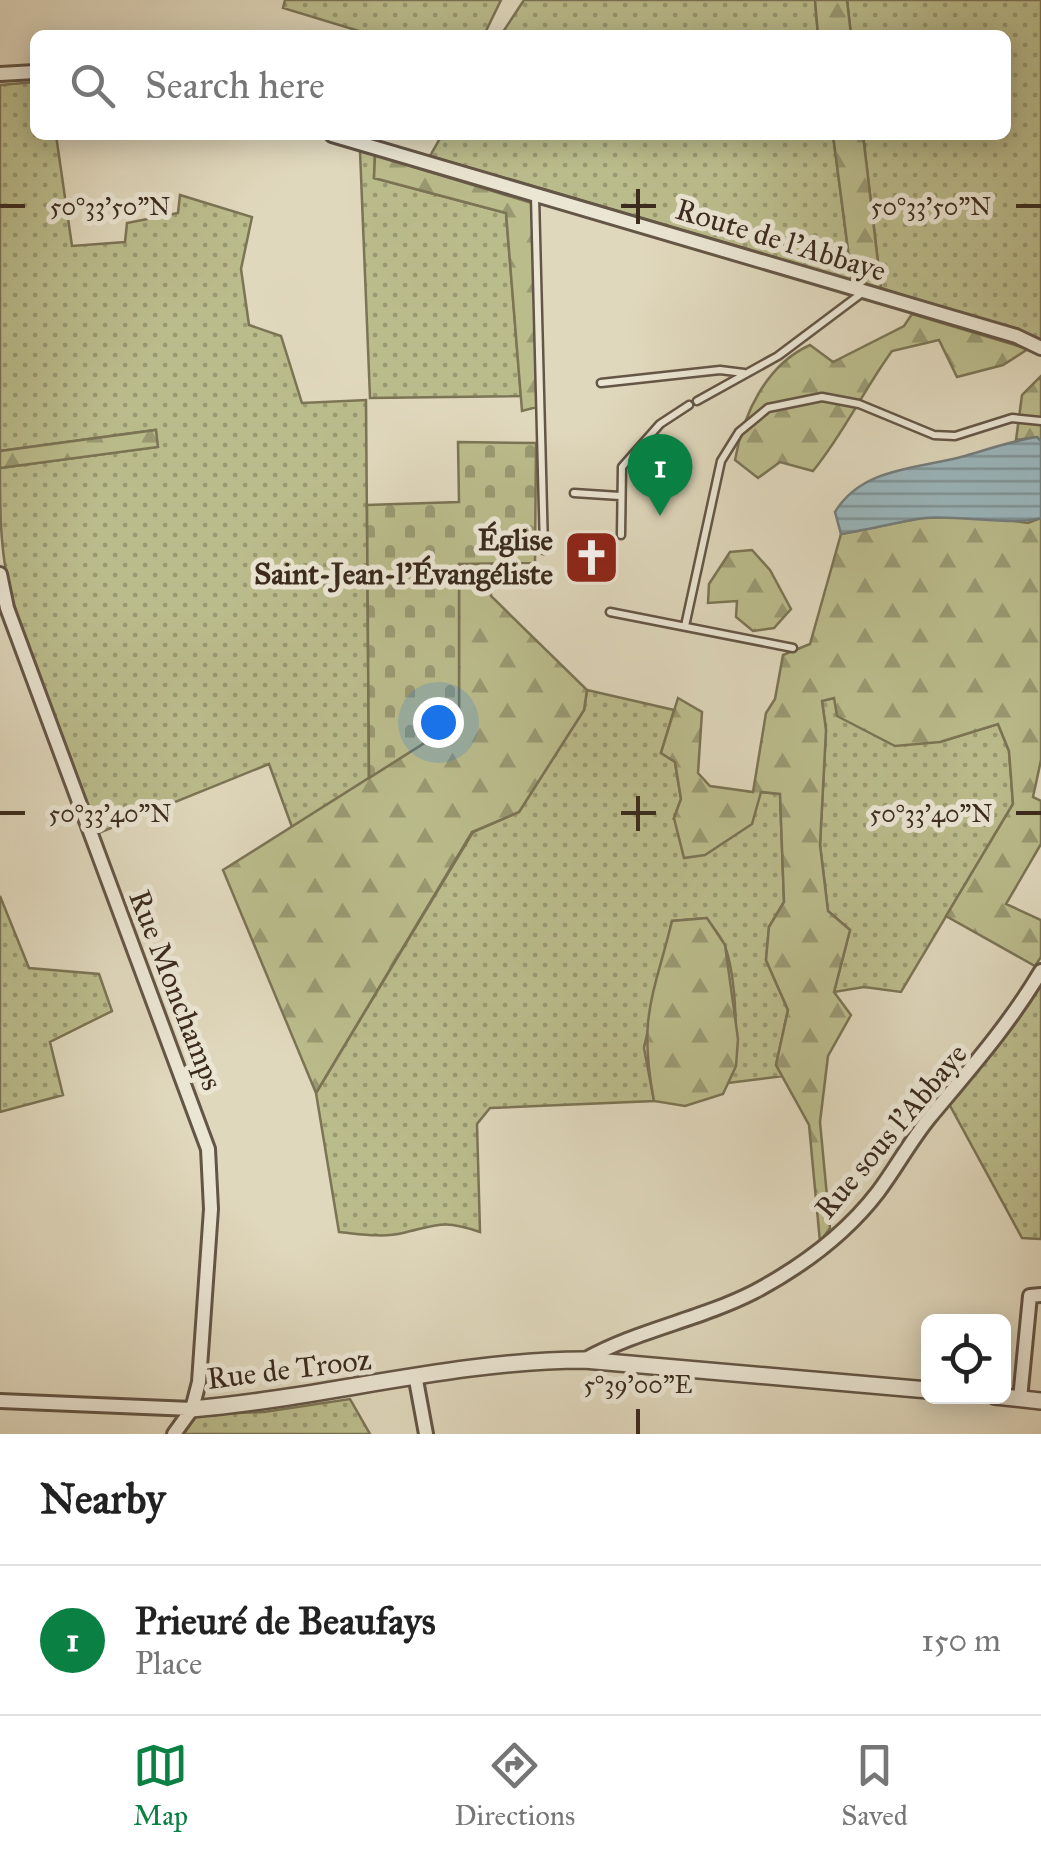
<!DOCTYPE html>
<meta charset="utf-8">
<style>
:root{--surface:#fff;--page:#f2f2f2;--text:#222;--muted:#767676;--line:#e0e0e0;--accent:#0b8043}
body{margin:0;font-family:"IM FELL Great Primer",serif;background:var(--page);color:var(--text)}
.controls{position:absolute;right:30px;bottom:30px;display:grid;overflow:hidden;border-radius:15px;box-shadow:0 5px 25px #0003}
.controls button{width:90px;height:90px;display:grid;place-items:center;padding:0;border:0;border-bottom:2px solid var(--line);background:var(--surface);color:var(--text);font:50px sans-serif}
.you{position:absolute;left:438px;top:722px;width:35px;height:35px;margin:-25px;border:8px solid #fff;border-radius:50%;background:#1a73e8;box-shadow:0 0 0 15px #1a73e833}
.badge{display:grid;place-items:center;width:65px;height:65px;border-radius:50%;background:var(--accent);color:#fff;font-size:32px;font-weight:700}
.pin{position:absolute;translate:-50% -82px;filter:drop-shadow(0 2px 5px #0008)}
.pin::after{content:'';position:absolute;top:52px;width:35px;height:30px;background:inherit;clip-path:polygon(0 0,100% 0,50% 100%)}
.list{margin:0;padding:0;list-style:none}
h2{display:flex;justify-content:space-between;align-items:center;height:130px;margin:0;padding:0 40px;font-size:42px}
h2 small{font-size:32px;font-weight:400;color:var(--muted)}
.list li{display:grid;grid-template-columns:65px 1fr auto;gap:30px;align-items:center;box-sizing:border-box;height:150px;padding:0 40px;border-top:2px solid var(--line)}
.list b{display:block;font-size:38px;white-space:nowrap}
.list p{margin:0;font-size:32px;white-space:nowrap;color:var(--muted)}
.list em{font-size:32px;font-style:normal;color:var(--muted)}
.icon{flex:none;width:55px;height:55px;fill:none;stroke:currentColor;stroke-width:2;stroke-linecap:round;stroke-linejoin:round}
.map{position:relative;flex:none;width:1041px;height:1434px;overflow:hidden}
.search{position:absolute;background:var(--surface);box-shadow:0 5px 25px #0003;left:30px;right:30px;top:30px;height:110px;display:flex;align-items:center;gap:25px;box-sizing:border-box;padding:0 35px;border-radius:15px;color:var(--muted);font-size:38px}
.sheet{height:280px;background:var(--surface)}
nav{display:flex;justify-content:space-around;align-items:center;box-sizing:border-box;height:140px;border-top:2px solid var(--line);background:var(--surface);font-size:28px;color:var(--muted)}
nav a{display:grid;justify-items:center;gap:5px}
nav .on{color:var(--accent)}
.map>svg:first-child{display:block}
.grass{fill:url(#grass-dots);stroke:#7b7455;stroke-width:2.5}
.forest{fill:url(#forest-firs);stroke:#7b7455;stroke-width:2.5}
.cemetery{fill:url(#cemetery-stones);stroke:#7b7455;stroke-width:2.5}
.water{fill:url(#water-rules);stroke:#747e7d;stroke-width:2.5}
.lines{fill:none;stroke-linecap:round;stroke-linejoin:round}
.service-casing{stroke:#645646;stroke-width:11}
.minor-casing{stroke:#645646;stroke-width:18}
.tertiary-casing{stroke:#645646;stroke-width:20}
.service{stroke:#ebe6d4;stroke-width:6}
.minor{stroke:#ebe6d4;stroke-width:12}
.tertiary{stroke:#ebe6d4;stroke-width:15}
.ticks{fill:none;stroke:#3b2b1e;stroke-width:4}
.labels{text-anchor:middle;stroke-width:10;stroke-linejoin:round;paint-order:stroke}
.street-label{font-size:30px;fill:#3b2b1e;stroke:#ebe6d4}
.poi-label{font-size:30px;font-weight:bold;fill:#3b2b1e;stroke:#ebe6d4;text-anchor:end}
.ticks-label{font-size:25px;text-anchor:middle;fill:#3b2b1e;stroke:#ebe6d4;stroke-width:10;stroke-linejoin:round;paint-order:stroke}
</style>
<div class="map">
<svg width="1041" height="1434" viewBox="0 0 1041 1434">
<defs>
<pattern id="grass-dots" width="8" height="8" patternUnits="userSpaceOnUse" patternTransform="scale(2.5)"><rect width="8" height="8" fill="#bbbc8c"/><path d="M2 2h.1M6 6h.1" fill="none" stroke="#999972" stroke-width="1.8" stroke-linecap="round"/></pattern>
<pattern id="forest-firs" width="22" height="20" patternUnits="userSpaceOnUse" patternTransform="scale(2.5)"><rect width="22" height="20" fill="#bbbc8c"/><path d="M5 1l3.5 6h-7zM16 11l3.5 6h-7z" fill="#999972"/></pattern>
<pattern id="cemetery-stones" width="16" height="16" patternUnits="userSpaceOnUse" patternTransform="scale(2.5)"><rect width="16" height="16" fill="#bbbc8c"/><path d="M2 7V4a2 2 0 0 1 4 0v3zM10 15v-3a2 2 0 0 1 4 0v3z" fill="#999972"/></pattern>
<pattern id="water-rules" width="6" height="5" patternUnits="userSpaceOnUse" patternTransform="scale(2.5)"><rect width="6" height="5" fill="#9ab6bd"/><path d="M0 2.5h6" fill="none" stroke="#7f9499"/></pattern>
</defs>
<rect width="100%" height="100%" fill="#e0d8bd"/>
<filter id="stains"><feTurbulence type="fractalNoise" baseFrequency=".002" numOctaves="4"/><feColorMatrix values="0 0 0 0 .2 0 0 0 0 .09 0 0 0 0 .02 0 0 0 .5 -.17"/></filter>
<radialGradient id="worn" r=".72"><stop offset=".6" stop-color="#630" stop-opacity="0"/><stop offset="1" stop-color="#630" stop-opacity=".3"/></radialGradient>
<!-- grass -->
<path class="grass" d="M285 0H501L484 35H372L283 8Z
M524 0H815L818 35H501Z
M847 0H1041V339L881 288 863 135H1006V35H851Z
M35 82V135H56L72 246 125 242 127 223 178 213 180 195 252 217 241 269 249 325 281 336 302 403 366 400 369 778 292 827 269 764 96 834C66 750 27 664 7 577 0 541 0 505 0 468L157 447 155 430 0 451V85Z
M442 135H833L852 280 430 156Z
M360 151 375 155 374 178 506 213 521 396 370 398Z
M587 690 674 710 661 753 675 762 681 799 674 818 760 792 780 794 784 902 769 927 766 960 788 1010 776 1065 783 1076 728 1083C741 1057 736 970 724 944 720 935 712 926 706 918L672 921 644 1048 654 1101 490 1108 477 1124 480 1232C443 1219 437 1225 403 1233 383 1238 360 1234 339 1232L316 1093 473 832 519 812 584 710Z
M834 698 940 742 998 724 1009 751 1013 804 901 992 864 987 834 992 850 930 828 911 820 845 826 730 822 701Z
M0 896 29 968 99 974 112 1011 50 1042 63 1095 0 1112Z
M1041 980V1239L1022 1238 948 1102 978 1071Z
M350 1399 370 1434H180L187 1415 264 1412Z"/>
<!-- forest -->
<path class="forest" d="M815 0H847L851 35H818Z
M833 135H863L881 288 852 280Z
M375 155 535 204 537 407 522 411 506 213 374 178Z
M912 314 1028 349 1003 365 957 377 939 340 892 351C863 391 844 433 813 471L780 462 758 478 735 460C743 414 766 365 810 345L833 362 904 326Z
M1041 376V441L1037 437 1016 440 1022 395Z
M156 430 158 447 0 468V451Z
M979 516 1028 523 1041 518V760L1033 797 1041 801V844L1006 904 1041 920V957L1035 966 946 916 1013 804 1009 751 998 724 940 742 895 746 837 716 834 698 822 701 826 730 820 845 828 911 850 930 834 992 851 1015 828 1056 820 1122 830 1228 820 1242 809 1125 776 1065 788 1010 766 960 769 927 784 902 780 794 761 792 752 824 705 855 684 858 674 818 681 799 675 762 661 753 678 698 702 712 698 773 710 786 753 792 766 713 775 699 783 655 810 644 841 534 921 518Z
M752 550 770 570 791 609 774 628 753 631 736 617 737 601 708 603 709 584 730 552Z
M459 563 492 564 491 596 587 690 584 710 519 812 472 832 316 1093 223 870 459 721Z
M707 918 725 945 738 1039 736 1066 723 1094 685 1106 654 1101C638 1017 653 998 672 921Z"/>
<!-- cemetery -->
<path class="cemetery" d="M458 442 536 443 535 563 459 564V721L369 778 367 505 459 502Z"/>
<!-- water -->
<path class="water" d="M1037 437 1041 441V518C1018 526 957 515 925 518 900 521 868 530 841 534L835 512C862 468 915 469 961 457 986 450 1011 441 1037 437Z"/>
<g class="lines">
<defs>
<path id="service" d="M535 196 544 550
M601 383 720 370 744 373
M697 401 778 356 862 293
M574 493 620 496
M621 535 622 467 660 424 689 405
M610 612 793 648
M685 626 721 461 739 432 768 408 822 397 859 404 934 435 955 436 1012 418 1041 421"/>
<path id="minor" d="M0 74 35 72
M332 135 1016 336 1041 348
M0 574 7 608 208 1149 211 1209 199 1382 192 1409 174 1434
M584 1360C637 1330 699 1320 754 1292 801 1267 845 1235 878 1192 896 1168 911 1140 930 1117 970 1069 1009 1025 1041 971
M416 1380 426 1434
M1020 1399 1030 1296 1041 1295
M0 1401 192 1409"/>
<path id="tertiary" d="M995 1396 1041 1401
M192 1409C321 1398 457 1360 584 1360L928 1390"/>
</defs>
<!-- service casing -->
<use href="#service" class="service-casing"/>
<!-- minor casing -->
<use href="#minor" class="minor-casing"/>
<!-- tertiary casing -->
<use href="#tertiary" class="tertiary-casing"/>
<!-- service -->
<use href="#service" class="service"/>
<!-- minor -->
<use href="#minor" class="minor"/>
<!-- tertiary -->
<use href="#tertiary" class="tertiary"/>
</g>
<!-- ticks -->
<path class="ticks" d="M638 189V224M0 206H25M621 206H656M1016 206H1041M638 796V831M0 813H25M621 813H656M1016 813H1041M638 1409V1434"/>
<!-- icons -->
<defs>
<symbol id="church-square" viewBox="-11 -11 22 22"><rect x="-9" y="-9" width="18" height="18" rx="4" fill="#8f2418" stroke="#ebe6d4"/><path d="M-1.2-6h2.4v3.5h3.3v2.4h-3.3V6h-2.4V-.1h-3.3v-2.4h3.3Z" fill="#fff"/></symbol>
</defs>
<g fill-rule="evenodd">
<use href="#church-square" x="560" y="526" width="63" height="63"/>
</g>
<g class="labels">
<!-- street labels -->
<g class="street-label">
<text transform="translate(781 240) rotate(17)" y="10">Route de l'Abbaye</text>
<text transform="translate(176 990) rotate(69)" y="10">Rue Monchamps</text>
<text transform="translate(891 1131) rotate(-50)" y="10">Rue sous l'Abbaye</text>
<text transform="translate(289 1369) rotate(-7)" y="10">Rue de Trooz</text>
</g>
<!-- poi labels -->
<g class="poi-label">
<text x="553" y="550">Église<tspan x="553" dy="34">Saint-Jean-l'Évangéliste</tspan></text>
</g>
</g>
<g class="ticks-label">
<text x="110" y="215">50°33'50"N</text>
<text x="931" y="215">50°33'50"N</text>
<text x="110" y="822">50°33'40"N</text>
<text x="931" y="822">50°33'40"N</text>
<text x="638" y="1393">5°39'00"E</text>
</g>
<rect width="100%" height="100%" filter="url(#stains)"/>
<rect width="100%" height="100%" fill="url(#worn)"/>
</svg>
<div class="controls">
<button><svg class="icon" aria-label="locate" viewBox="0 0 24 24"><circle cx="12" cy="12" r="6"/><path d="M12 2v4M12 18v4M2 12h4M18 12h4"/></svg></button>
</div>
<div class="you"></div>
<div class="pin badge" style="left:660px;top:516px">1</div>
<div class="search"><svg class="icon" aria-label="search" viewBox="0 0 24 24"><circle cx="10" cy="10" r="6"/><path d="M15 15l6 6"/></svg>Search here</div>
</div>
<section class="sheet">
<h2>Nearby<small></small></h2>
<ul class="list">
<li><span class="badge">1</span><div><b>Prieuré de Beaufays</b><p>Place</p></div><em>150 m</em></li>
</ul>
</section>
<nav>
<a class="on"><svg class="icon" aria-label="map" viewBox="0 0 24 24"><path d="M3 6l6-2 6 2 6-2v14l-6 2-6-2-6 2zM9 4v14M15 6v14"/></svg>Map</a>
<a><svg class="icon" aria-label="directions" viewBox="0 0 24 24"><path d="M12 3l9 9-9 9-9-9zM9 14v-3h6M13 9l2 2-2 2"/></svg>Directions</a>
<a><svg class="icon" aria-label="saved" viewBox="0 0 24 24"><path d="M7 4h10v16l-5-4-5 4z"/></svg>Saved</a>
</nav>
